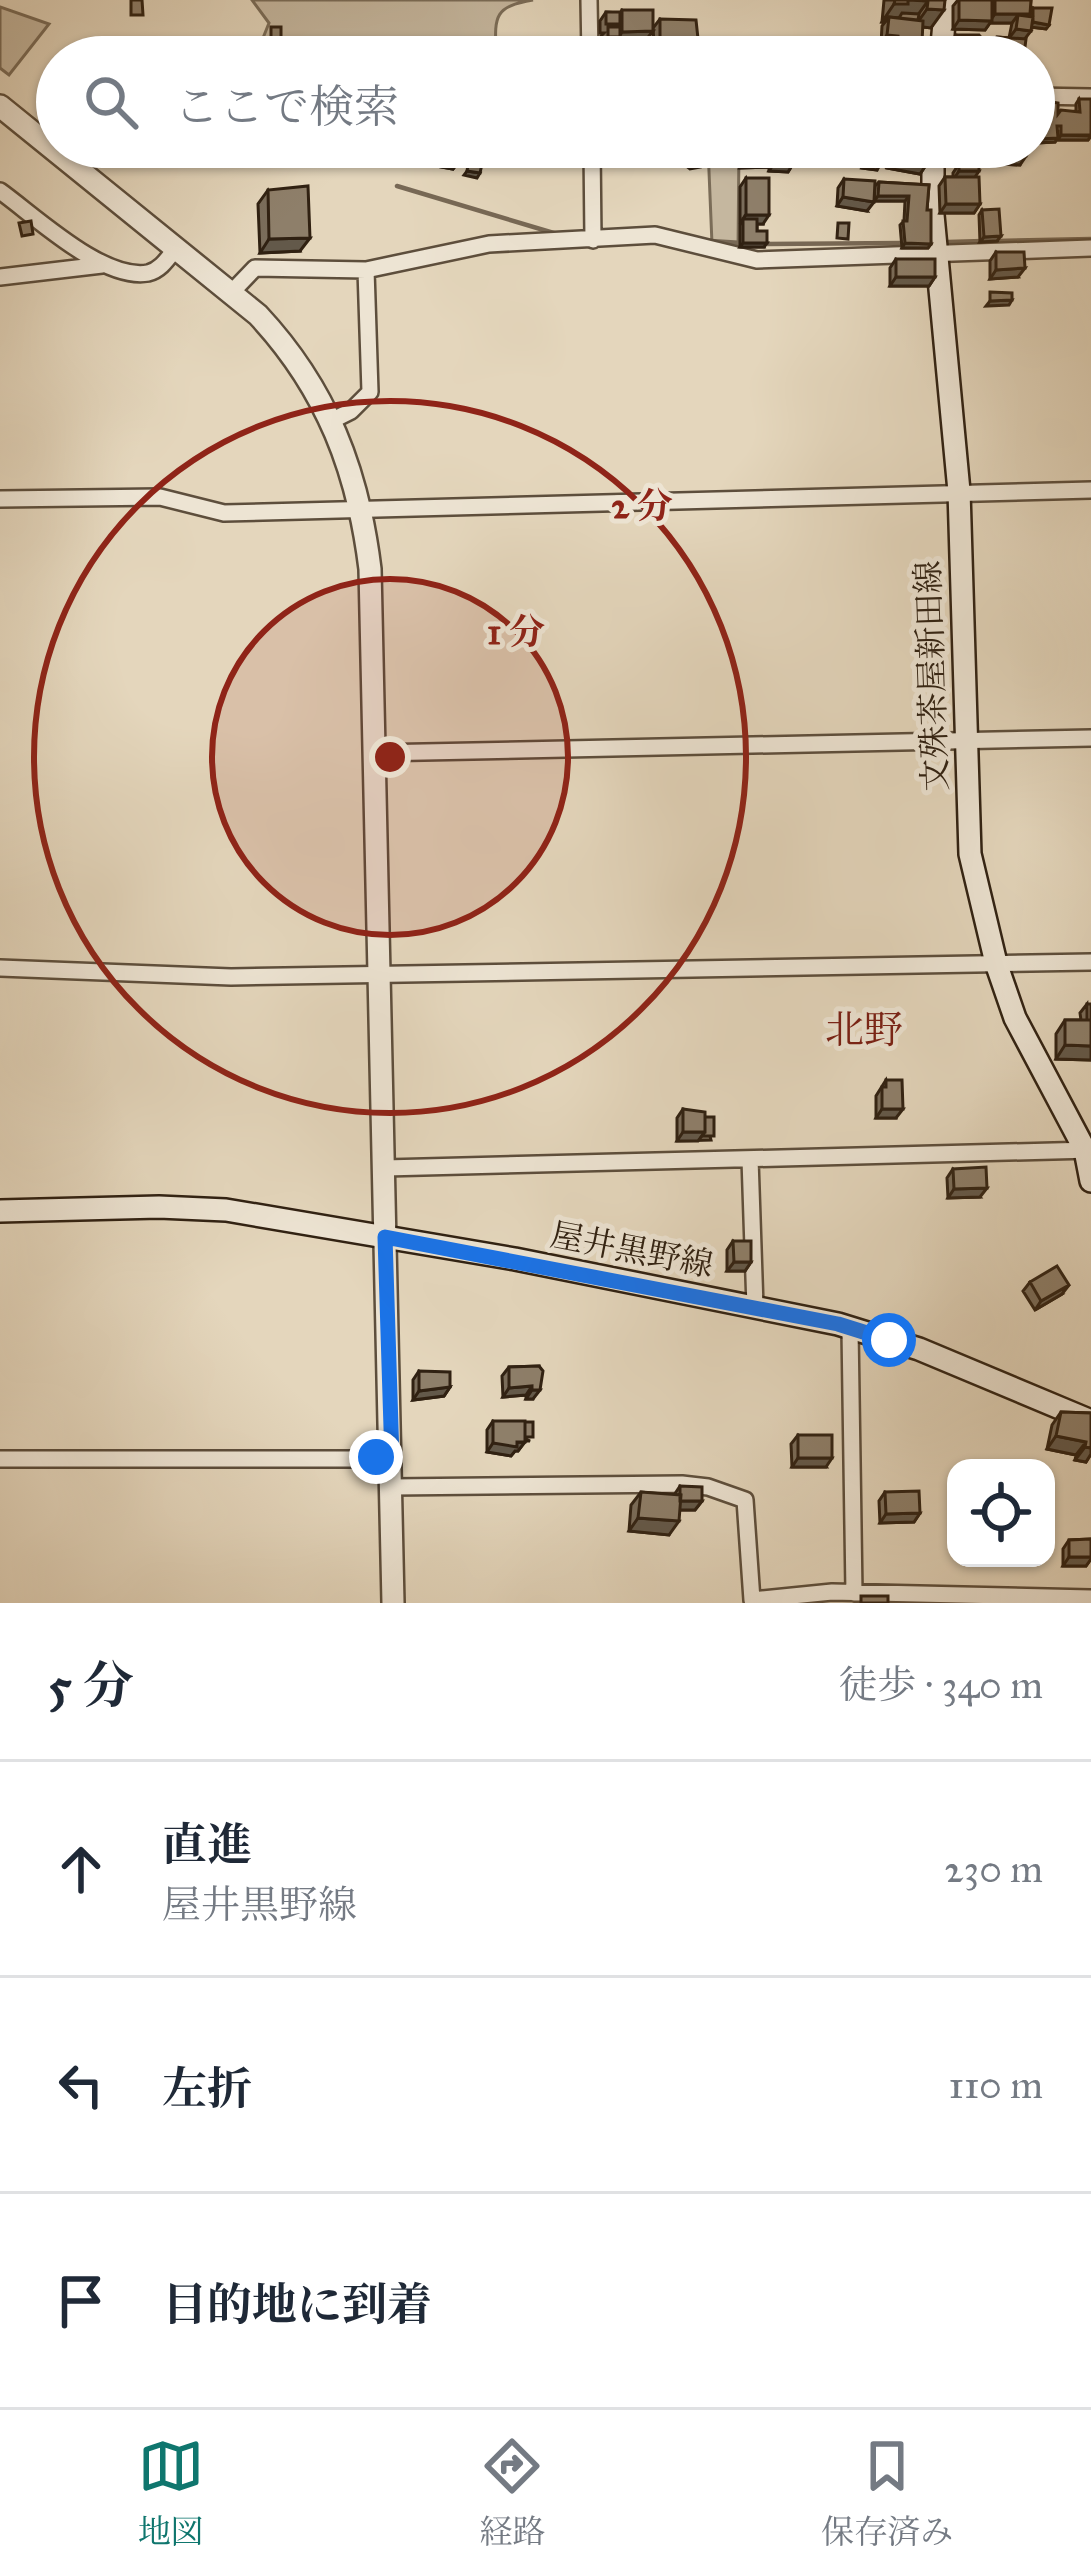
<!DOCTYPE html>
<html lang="ja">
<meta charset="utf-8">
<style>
:root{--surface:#fff;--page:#f2f2f3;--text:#1f2937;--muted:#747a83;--line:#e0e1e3;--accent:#0f766e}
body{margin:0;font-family:"IM FELL Great Primer","Noto Serif JP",serif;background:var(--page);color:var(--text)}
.controls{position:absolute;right:36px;bottom:36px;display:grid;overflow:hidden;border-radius:24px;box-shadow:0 3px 9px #0004}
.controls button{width:108px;height:108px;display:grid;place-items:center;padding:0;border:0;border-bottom:3px solid var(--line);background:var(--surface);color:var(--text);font:60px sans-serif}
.stop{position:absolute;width:36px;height:36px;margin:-27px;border:9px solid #1a73e8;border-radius:50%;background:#fff}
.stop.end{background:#1a73e8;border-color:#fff;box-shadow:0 3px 12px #0008}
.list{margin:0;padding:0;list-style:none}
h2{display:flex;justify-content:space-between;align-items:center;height:156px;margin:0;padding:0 48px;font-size:51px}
h2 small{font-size:39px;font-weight:400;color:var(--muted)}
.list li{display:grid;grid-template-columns:78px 1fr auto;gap:36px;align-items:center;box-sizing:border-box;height:216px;padding:0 48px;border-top:3px solid var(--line)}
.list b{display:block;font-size:45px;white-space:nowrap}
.list p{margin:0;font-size:39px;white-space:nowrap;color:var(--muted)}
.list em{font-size:39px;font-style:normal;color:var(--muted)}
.icon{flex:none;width:66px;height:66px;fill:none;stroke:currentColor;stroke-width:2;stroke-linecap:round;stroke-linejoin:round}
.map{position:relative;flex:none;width:1091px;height:1603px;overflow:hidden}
.search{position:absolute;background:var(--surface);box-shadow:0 3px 9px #0004;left:36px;right:36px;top:36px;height:132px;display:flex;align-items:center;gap:30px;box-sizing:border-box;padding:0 42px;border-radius:66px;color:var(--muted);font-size:45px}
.sheet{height:804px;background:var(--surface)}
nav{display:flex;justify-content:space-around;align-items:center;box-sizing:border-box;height:168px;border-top:3px solid var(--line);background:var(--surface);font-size:33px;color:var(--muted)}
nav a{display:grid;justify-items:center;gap:6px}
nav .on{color:var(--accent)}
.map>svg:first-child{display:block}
.green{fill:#c5b79f;stroke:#7a6c58;stroke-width:3}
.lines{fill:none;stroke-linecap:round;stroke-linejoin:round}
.stream{stroke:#776855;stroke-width:4.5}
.minor-casing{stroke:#5d4e3c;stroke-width:20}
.tertiary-casing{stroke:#5d4e3c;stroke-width:26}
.secondary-casing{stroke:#302112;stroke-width:26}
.minor{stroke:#ede4d3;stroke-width:15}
.tertiary{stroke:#ede4d3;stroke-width:21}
.secondary{stroke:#ede4d3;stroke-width:21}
.wall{fill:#7a6d5b;stroke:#302112;stroke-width:3}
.shaded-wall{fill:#63594a;stroke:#302112;stroke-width:3}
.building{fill:#8e7f6a;stroke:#302112;stroke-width:3}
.route{stroke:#1a73e8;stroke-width:15}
.ring{fill:none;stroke:#8f2418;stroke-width:6}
.labels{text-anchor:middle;stroke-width:10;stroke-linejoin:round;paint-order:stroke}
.street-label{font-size:33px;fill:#302112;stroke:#ede4d3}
.quarter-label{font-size:39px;fill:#7a1f14;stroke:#ede4d3}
.centre{fill:#8f2418;stroke:#ede4d3;stroke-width:6}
.ring-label{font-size:36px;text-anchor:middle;font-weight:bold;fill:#8f2418;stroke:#ede4d3;stroke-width:10;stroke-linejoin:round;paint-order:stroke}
</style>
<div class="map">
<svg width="1091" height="1603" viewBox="0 0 1091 1603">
<rect width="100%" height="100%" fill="#e4d6bc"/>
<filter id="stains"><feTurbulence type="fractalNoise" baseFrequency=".00167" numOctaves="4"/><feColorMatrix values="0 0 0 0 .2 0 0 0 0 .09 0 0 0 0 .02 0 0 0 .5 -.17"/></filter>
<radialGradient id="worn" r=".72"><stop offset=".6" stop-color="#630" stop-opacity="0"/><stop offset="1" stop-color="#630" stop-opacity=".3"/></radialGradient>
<!-- green -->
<path class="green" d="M252 0H533C492 7 495 17 496 57H247L261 43 269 23Z
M0 7 49 24 9 75 0 68Z
M708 147H739L738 250 712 244Z"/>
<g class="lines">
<!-- stream -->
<path class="stream" d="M397 186 557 234
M711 241 742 243
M995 241 1091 239
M948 242 983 241
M765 244 904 243"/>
<defs>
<path id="minor" d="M589 0 590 57
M1034 96 1091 97
M592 147 593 240
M0 191C35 216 103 281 148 273 161 270 168 258 176 248
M366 270 489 244 655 235 757 260 1091 248
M0 277 102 265
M231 293 255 268 366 270 370 392 351 411 333 420
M0 499 160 497 224 513 1091 490
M375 753 1091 738
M0 968 231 977 1091 962
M750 1159 755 1307
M385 1168 1091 1150
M850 1329 854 1593
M0 1459H392
M392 1487 682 1484 708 1487 745 1500 752 1600 832 1592 1091 1598"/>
<path id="tertiary" d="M0 106 258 315C327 389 358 471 370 569L393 1603"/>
<path id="secondary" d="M941 57 946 0
M933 147V215L959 491 970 854 996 963 1015 1018 1085 1150 1091 1181
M0 1211 159 1207 226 1210 515 1259 838 1324 919 1349 1091 1421"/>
</defs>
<!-- minor casing -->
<use href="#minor" class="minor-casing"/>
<!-- tertiary casing -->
<use href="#tertiary" class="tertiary-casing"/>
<!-- secondary casing -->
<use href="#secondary" class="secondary-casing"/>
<!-- minor -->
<use href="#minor" class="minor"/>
<!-- tertiary -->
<use href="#tertiary" class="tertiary"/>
<!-- secondary -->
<use href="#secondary" class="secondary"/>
</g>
<!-- wall -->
<path class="wall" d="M884 0H945L931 28 923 27 915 52 892 50V45L881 44 882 26 885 22H882Z
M958 0H992V2L994 0H1031L1030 13 1033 8 1049 25 1046 29 1031 27 1025 39 1023 57H949L950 44 956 35 991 45 997 37 1009 38 1012 23H990L985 30 953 29V6Z
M622 10 653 31 646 40 617 41 614 46H601V36L604 33H600V21L606 12 620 13Z
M660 19 699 48 693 56 672 55V50L654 51 653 57H625L626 51 632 42 654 43 653 28Z
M1079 99 1091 136 1088 140H1058V130L1055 142 1036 143V105L1039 100 1059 114 1076 111V104Z
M390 147H419L413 160 391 163Z
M428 147H468L466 156 460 165H456L453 169 425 164Z
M686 147H705L704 162 701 167 690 169 685 165Z
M740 147H837L831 163 796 166 795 161 788 172 769 171V167L740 168Z
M865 147H930L926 165 920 174 887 168 888 160 881 158 877 170 862 168Z
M938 147H998L994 159 976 158 972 163 938 162Z
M1001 147H1027L1020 165 1000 164Z
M959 164 975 177 980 204 974 213H940L939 186 945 177H953V173Z
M746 178 763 224H757V231L764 247H740V187Z
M844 179 867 211 837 206 838 188Z
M879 182 929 185 927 210 931 244 928 248H902L900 225 904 221 905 201H874L875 186Z
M268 190 300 251 260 253 258 204Z
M982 210 997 241 980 242 979 215Z
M996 252 1018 277 990 279V261Z
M896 259 935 277 929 286H890V268Z
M1087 1004 1091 1060 1056 1059V1034L1065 1020H1081L1080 1013Z
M886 1080 896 1118H876V1096Z
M683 1109 705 1117 711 1140 677 1141V1118Z
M953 1169 980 1197 948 1198 947 1178Z
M733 1241 751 1262 745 1271H727V1250Z
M1030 1282 1062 1294 1035 1310 1023 1291Z
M539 1366 533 1399H526V1395L503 1397 502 1376 509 1367Z
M419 1371 450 1387 444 1396 413 1400V1380Z
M1061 1412 1091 1413V1454L1086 1462 1075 1460 1076 1455 1047 1449 1052 1425Z
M493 1421 530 1441H525L518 1451H515L511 1456 487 1452V1430Z
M798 1435 826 1467H792L791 1444Z
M680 1486 702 1501 695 1510H680L669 1535 629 1531 631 1505 641 1492 674 1495Z
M885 1492 920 1513 914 1522 880 1523 879 1501Z
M1091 1539V1559L1086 1566H1063V1549L1069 1540Z"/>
<!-- shaded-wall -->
<path class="shaded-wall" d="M908 0 928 1 915 19 889 17 885 22H882L894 4Z
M927 9 944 10 931 28 915 26Z
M995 14H1030L1024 23 1018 15 1012 23H990L985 30 953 29 959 20 990 21Z
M1033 22 1049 25 1046 29 1030 27Z
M1016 29 1031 31 1024 40 1009 38Z
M653 31 646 40 617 41 614 46H601L608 37H619L622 32Z
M887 35 898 36 892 45 881 44Z
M678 41 672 50 654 51 660 42Z
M898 41 922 43 915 52 892 50Z
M678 46 699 48 692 57 672 55Z
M995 53 1024 55 1023 57H993Z
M1061 135 1091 136 1088 140H1058Z
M1058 138 1055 142 1036 143 1039 139Z
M599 147H633L631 149 597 150Z
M420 151 413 160 391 163 397 154Z
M944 153 997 154 994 159 976 158 972 163 938 162Z
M837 154 831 163 796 166 803 157Z
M431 155H460L466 156 460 165H456L453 169 425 164Z
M1007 155 1026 156 1020 165 1000 164Z
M775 158 769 167 740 168 746 159Z
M893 159 926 165 920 174 887 168Z
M775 162H794L788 172 769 171Z
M865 164 880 165 877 170 862 168Z
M467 171 480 173 477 178 464 175Z
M959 171H979L973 180H953Z
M878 196H909L905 201H874Z
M843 197 874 202 867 211 837 206Z
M946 204H980L974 213H940Z
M746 215H769L763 224H743V219L740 224Z
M1001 236 997 241 980 242 984 237Z
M310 238 300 251 260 253 269 239Z
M743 243H767L764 247H740Z
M905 243 931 244 928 248H902Z
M1025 268 1018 277 990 279 996 270Z
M896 277H935L929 286H890Z
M1012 300 1009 305 986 306 990 301Z
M1065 1045 1091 1046V1060L1056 1059Z
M882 1109H903L896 1118H876Z
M683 1132H705L698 1141H677Z
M987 1188 980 1197 948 1198 954 1189Z
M734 1262H751L745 1271H727Z
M1069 1285 1062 1294 1035 1310 1041 1301Z
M532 1386 526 1395 503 1397 509 1388Z
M450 1387 444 1396 413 1400 419 1391Z
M532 1390H540L533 1399H526Z
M1056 1436 1086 1442 1076 1455 1047 1449Z
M525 1442 518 1451H515L511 1456 487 1452 493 1443Z
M1085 1447 1091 1448V1454L1086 1462 1075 1460Z
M798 1458H832L826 1467H792Z
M680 1501H702L695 1510H673Z
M920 1513 914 1522 880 1523 886 1514Z
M638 1518 679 1521 669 1535 629 1531Z
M1069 1557H1091V1559L1086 1566H1063Z"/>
<!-- building -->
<path class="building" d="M131 0H142L143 15H131Z
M895 0H908V4H894Z
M916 0H945L944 10 927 9 928 1Z
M959 0H992V21L959 20Z
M995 0H1031L1030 14H995Z
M1033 8H1052L1049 25 1033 22Z
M622 10H653V31L622 32Z
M606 12H620V24H606Z
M902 13 919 14 918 20 899 18Z
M1018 15 1033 17 1031 31 1016 29Z
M889 17 923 21 922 43 898 41V36L887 35Z
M660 19 696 20 699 48 678 46V41L660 42Z
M271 27H281V40H271Z
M608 27H620V37H608Z
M956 35H979L985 42 991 43 990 57H955Z
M997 37 1026 39 1024 55 995 53Z
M632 42 654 43 653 57 631 56Z
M753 55 785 56V57H753Z
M1079 99H1091V135H1061V126H1057L1058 138 1039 139V100L1058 103V114L1061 110 1080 112Z
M397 147H419L420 151 397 154Z
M433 147H468L466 156 460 155 459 160 431 155Z
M471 147 498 149 495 166 482 164 480 173 467 171Z
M689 147H705L704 162 693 164 688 160Z
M746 147H837V154L803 157 799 148H795L794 162H775V158L746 159Z
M868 147H893L891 155 882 153 880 165 865 164Z
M895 147H930L926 165 893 159Z
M944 147H979L978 154 944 153Z
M979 147H998L997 154 979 153Z
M1007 147H1027L1026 156 1007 155Z
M959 164H979V171H959Z
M945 177H979L980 204H946Z
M746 178H769V215H746Z
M844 179 875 181 874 202 843 197Z
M879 182 929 185 927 210H931V244L905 243 903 221H907L909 196H878Z
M308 186 310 238 269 239 268 190Z
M999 209 1001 236 984 237 982 210Z
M743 219H757V231H767V243H743Z
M31 221 33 234 22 236 19 223Z
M838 223H849L848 239 837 238Z
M996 252H1024L1025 268 996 270Z
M896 259H935V277H896Z
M990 292 1012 293V300L990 301Z
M1087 1004H1091V1020H1087Z
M1065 1020H1091V1046L1065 1045Z
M886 1080H902L903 1109H882V1087H886Z
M683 1109 705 1112V1132H683Z
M705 1117H714V1136H702L705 1132Z
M986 1167 987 1188 954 1189 953 1169Z
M733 1241H751V1262H734Z
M1057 1266 1069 1285 1041 1301 1030 1282Z
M539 1366 543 1371 540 1390H532V1386L509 1388V1367Z
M419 1371 450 1372V1387L419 1391Z
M1061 1412 1091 1413V1448L1085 1447 1086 1442 1056 1436Z
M493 1421H525V1442H517V1447L493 1443Z
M525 1422H533V1437H525Z
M798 1435H832V1458H798Z
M680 1486 702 1487V1501H680Z
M919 1491 920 1513 886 1514 885 1492Z
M641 1492 681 1495 679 1521 638 1518Z
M1091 1539V1557H1069V1540Z
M861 1596H888V1603H861Z"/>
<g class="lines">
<!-- route -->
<path class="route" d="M376 1457 392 1459 385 1237 838 1324 889 1340"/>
</g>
<!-- distance rings -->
<circle cx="390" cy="757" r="178" fill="#8f2418" fill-opacity=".12"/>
<g class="ring">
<circle cx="390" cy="757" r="178"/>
<circle cx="390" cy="757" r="356"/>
</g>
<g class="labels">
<!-- street labels -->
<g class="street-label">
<text transform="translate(931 676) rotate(-92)" y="12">文殊茶屋新田線</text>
<text transform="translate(632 1249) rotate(11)" y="12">屋井黒野線</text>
</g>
<!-- quarter labels -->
<g class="quarter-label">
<text x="864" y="1043">北野</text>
</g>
</g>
<circle cx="390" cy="757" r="18" class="centre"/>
<g class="ring-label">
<text x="642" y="518">2 分</text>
<text x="516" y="644">1 分</text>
</g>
<rect width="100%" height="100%" filter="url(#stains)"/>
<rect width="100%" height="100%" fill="url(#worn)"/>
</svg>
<div class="controls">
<button><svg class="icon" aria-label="locate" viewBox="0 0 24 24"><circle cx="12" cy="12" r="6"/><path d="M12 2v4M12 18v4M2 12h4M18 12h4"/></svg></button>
</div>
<div class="stop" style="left:889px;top:1340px"></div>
<div class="stop end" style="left:376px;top:1457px"></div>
<div class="search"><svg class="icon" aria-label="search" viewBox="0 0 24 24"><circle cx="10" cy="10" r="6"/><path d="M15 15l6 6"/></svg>ここで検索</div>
</div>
<section class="sheet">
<h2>5 分<small>徒歩 · 340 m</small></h2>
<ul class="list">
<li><svg class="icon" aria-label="ahead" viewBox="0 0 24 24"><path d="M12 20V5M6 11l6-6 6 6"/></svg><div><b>直進</b><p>屋井黒野線</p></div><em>230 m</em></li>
<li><svg class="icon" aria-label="left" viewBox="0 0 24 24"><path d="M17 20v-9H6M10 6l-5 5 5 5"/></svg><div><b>左折</b></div><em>110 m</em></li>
<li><svg class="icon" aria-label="arrive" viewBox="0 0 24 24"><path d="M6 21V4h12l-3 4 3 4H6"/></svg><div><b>目的地に到着</b></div></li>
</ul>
</section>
<nav>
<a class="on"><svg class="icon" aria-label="map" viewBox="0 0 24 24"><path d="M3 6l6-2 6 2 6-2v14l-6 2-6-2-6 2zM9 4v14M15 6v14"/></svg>地図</a>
<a><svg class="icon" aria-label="directions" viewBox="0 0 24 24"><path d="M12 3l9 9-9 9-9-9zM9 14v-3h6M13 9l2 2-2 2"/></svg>経路</a>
<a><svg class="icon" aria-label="saved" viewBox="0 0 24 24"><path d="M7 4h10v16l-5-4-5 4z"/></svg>保存済み</a>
</nav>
